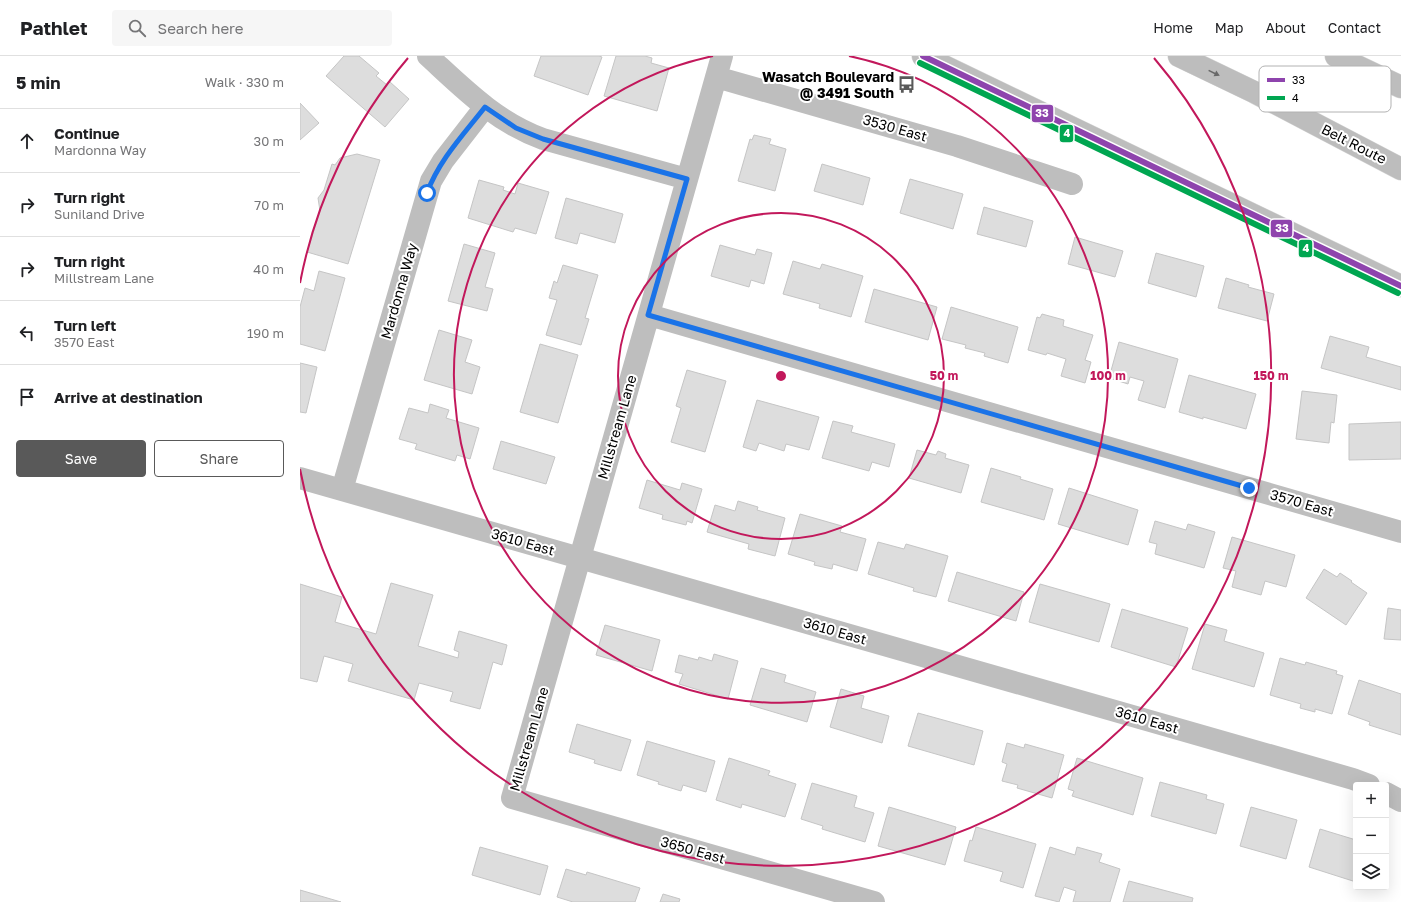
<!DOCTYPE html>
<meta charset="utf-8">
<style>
:root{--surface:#fff;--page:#f6f6f6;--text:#202124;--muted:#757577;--line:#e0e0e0;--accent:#595959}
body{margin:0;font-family:"Golos Text",sans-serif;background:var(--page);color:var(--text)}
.controls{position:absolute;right:12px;bottom:12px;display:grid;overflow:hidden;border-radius:4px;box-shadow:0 4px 16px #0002}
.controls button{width:36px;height:36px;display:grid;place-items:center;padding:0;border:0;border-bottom:1px solid var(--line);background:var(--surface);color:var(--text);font:20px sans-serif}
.stop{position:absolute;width:12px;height:12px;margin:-9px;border:3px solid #1a73e8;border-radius:50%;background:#fff}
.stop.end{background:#1a73e8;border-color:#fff;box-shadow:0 1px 4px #0008}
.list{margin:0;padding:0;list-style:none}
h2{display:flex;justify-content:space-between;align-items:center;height:52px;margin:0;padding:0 16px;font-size:17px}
h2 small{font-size:13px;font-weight:400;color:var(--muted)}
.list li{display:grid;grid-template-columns:26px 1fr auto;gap:12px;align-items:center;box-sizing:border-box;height:64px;padding:0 16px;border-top:1px solid var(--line)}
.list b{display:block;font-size:15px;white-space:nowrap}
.list p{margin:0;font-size:13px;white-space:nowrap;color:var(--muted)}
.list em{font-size:13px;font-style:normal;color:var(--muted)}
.actions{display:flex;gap:8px;padding:12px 16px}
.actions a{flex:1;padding:9px 0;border:1px solid var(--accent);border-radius:4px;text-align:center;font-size:14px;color:var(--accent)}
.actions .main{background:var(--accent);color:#fff}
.icon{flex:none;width:22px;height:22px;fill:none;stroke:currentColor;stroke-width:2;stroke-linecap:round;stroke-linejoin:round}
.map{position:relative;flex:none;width:1101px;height:846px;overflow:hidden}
header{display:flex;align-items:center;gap:24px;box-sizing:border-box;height:56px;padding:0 20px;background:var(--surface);border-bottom:1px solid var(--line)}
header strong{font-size:19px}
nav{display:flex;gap:22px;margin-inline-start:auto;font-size:14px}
.search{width:280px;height:36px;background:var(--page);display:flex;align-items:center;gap:10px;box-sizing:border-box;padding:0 14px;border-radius:4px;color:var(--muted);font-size:15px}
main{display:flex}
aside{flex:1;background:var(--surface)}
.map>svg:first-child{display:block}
.building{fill:#ddd;stroke:#c5c5c5}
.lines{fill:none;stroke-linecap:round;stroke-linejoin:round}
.primary-casing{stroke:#dbdbdb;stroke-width:23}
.highway-casing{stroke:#dbdbdb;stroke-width:23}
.street{stroke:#bebebe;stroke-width:22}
.primary{stroke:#bdbdbd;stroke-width:22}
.highway{stroke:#bdbdbd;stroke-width:22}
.bus-1-casing{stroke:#fff;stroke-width:9}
.bus-2-casing{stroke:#fff;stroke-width:9}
.bus-1{stroke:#8e44ad;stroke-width:6}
.bus-2{stroke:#00a651;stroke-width:6}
.oneway{fill:#686868}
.route{stroke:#1a73e8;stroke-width:5}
.ring{fill:none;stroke:#c2185b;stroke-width:2}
.labels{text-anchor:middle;stroke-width:4;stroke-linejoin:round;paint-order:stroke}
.poi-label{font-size:14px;font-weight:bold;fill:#000;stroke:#fff;text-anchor:end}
.street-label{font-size:14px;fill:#000;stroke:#fff}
.key{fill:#fff;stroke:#b2b2b2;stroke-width:1}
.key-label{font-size:11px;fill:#000}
.centre{fill:#c2185b;stroke:#fff;stroke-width:2}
.ring-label{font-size:12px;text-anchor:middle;font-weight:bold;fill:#c2185b;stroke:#fff;stroke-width:4;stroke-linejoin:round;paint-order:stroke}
.line-badge{stroke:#fff;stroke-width:1.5}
.badge-label{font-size:11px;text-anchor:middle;font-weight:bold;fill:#fff}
</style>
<header>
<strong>Pathlet</strong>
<div class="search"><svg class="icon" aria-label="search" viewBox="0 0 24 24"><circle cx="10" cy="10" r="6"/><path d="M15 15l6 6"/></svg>Search here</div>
<nav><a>Home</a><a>Map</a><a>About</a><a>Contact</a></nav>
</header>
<main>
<aside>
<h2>5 min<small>Walk · 330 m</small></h2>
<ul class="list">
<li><svg class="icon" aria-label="ahead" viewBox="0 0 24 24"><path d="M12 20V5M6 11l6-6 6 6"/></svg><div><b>Continue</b><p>Mardonna Way</p></div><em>30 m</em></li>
<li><svg class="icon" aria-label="right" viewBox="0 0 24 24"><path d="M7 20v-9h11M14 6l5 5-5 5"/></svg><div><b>Turn right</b><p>Suniland Drive</p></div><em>70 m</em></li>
<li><svg class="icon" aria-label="right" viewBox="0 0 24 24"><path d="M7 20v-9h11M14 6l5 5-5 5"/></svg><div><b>Turn right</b><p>Millstream Lane</p></div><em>40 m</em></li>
<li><svg class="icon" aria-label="left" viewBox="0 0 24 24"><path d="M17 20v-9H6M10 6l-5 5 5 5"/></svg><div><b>Turn left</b><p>3570 East</p></div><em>190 m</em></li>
<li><svg class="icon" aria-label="arrive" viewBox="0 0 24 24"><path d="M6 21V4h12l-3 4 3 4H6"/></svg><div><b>Arrive at destination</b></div></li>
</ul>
<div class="actions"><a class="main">Save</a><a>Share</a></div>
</aside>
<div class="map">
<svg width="1101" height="846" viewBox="0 0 1101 846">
<rect width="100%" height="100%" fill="#fff"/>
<!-- building -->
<path class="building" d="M44 0H59L79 17 76 20 87 29 90 26 109 43 85 71 26 20Z
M241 0H299L302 1 288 39 234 20Z
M316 0H345L352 2 351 7 369 12 357 55 304 40Z
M0 47 19 67 0 84Z
M454 79 471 83 469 88 486 93 475 135 438 125 450 83 452 84Z
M57 98 80 104 48 208 7 196 20 155 18 142 24 134 32 108 35 109 40 102Z
M522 108 570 122 563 149 514 135Z
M610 123 663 138 653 173 600 157Z
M179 124 204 131 203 134 215 138 218 127 249 136 236 178 215 172 213 176 168 162Z
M266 142 323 158 315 187 280 177 277 188 255 182Z
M684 151 733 165 726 191 677 178Z
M775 181 823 195 815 221 768 208Z
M164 188 195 197 185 231 193 233 187 255 148 245Z
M420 189 455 199 457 193 472 197 464 228 451 224 449 231 411 220Z
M856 197 904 210 896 241 848 227Z
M493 205 520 213 522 208 563 220 551 261 519 252 520 248 483 238Z
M263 209 298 219 285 262 289 263 281 289 246 279 257 244 249 242 254 225 257 227Z
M19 215 45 222 25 295 0 288V251L5 232 14 235Z
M926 222 949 229 948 231 974 238 967 265 918 252Z
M574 233 637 251 628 284 565 266Z
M651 251 718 271 708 307 684 300 685 297 665 292 666 289 642 283Z
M742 258 764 264 763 270 793 279 785 304 791 306 785 327 761 320 766 303 747 297 746 299 728 294 737 261 740 262Z
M139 274 172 284 165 306 180 311 172 338 124 324Z
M1030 280 1069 291 1066 301 1101 311V334L1021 312Z
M819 286 878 303 865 352 838 344 844 325 830 321 828 328 809 322Z
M240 288 278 299 258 367 220 356Z
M0 307 17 311 6 357 0 356Z
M387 314 426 325 405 396 371 386 381 352 376 350Z
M889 319 956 338 946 373 903 361V363L879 356Z
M1002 335 1037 339 1034 367 1031 366 1029 387 996 383Z
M457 344 519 361 509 394 486 388 484 395 459 387 456 395 443 391Z
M130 348 149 354 146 362 179 372 170 403 157 399 155 405 115 393 117 388 99 383 109 352 128 357Z
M533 365 553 370 551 376 595 388 589 411 572 406 569 415 522 402Z
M1101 366V403L1049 404V368Z
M201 385 255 401 246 428 193 413Z
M617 394 636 399 638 395 646 398 645 402 669 409 661 437 609 422Z
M691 412 721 421 720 423 753 433 744 464 681 446Z
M347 424 380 434 382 427 402 433 392 467 387 465 386 469 362 463 363 459 339 452Z
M769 432 838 454 828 489 758 468Z
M438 445 458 451 457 454 485 462 475 500 448 493 449 488 407 476 415 449 435 455Z
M500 458 542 470 540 476 566 483 557 515 533 508 532 513 514 509 515 506 488 498Z
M855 465 886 474 888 468 915 476 904 512 855 498 857 488 849 486Z
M932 481 995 499 986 531 965 525 961 539 932 531 936 515 923 512Z
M578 486 604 493 606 488 648 500 636 541 613 535 614 532 568 518Z
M1024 513 1037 521 1040 517 1052 525 1051 526 1067 537 1046 569 1006 542Z
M657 516 724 536 716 565 648 545Z
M91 527 133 539 118 590 158 602 159 596 154 594 159 575 207 589 202 609 193 606 180 653 150 645 153 636 119 627 114 644 48 625 53 608 24 600 17 626 0 622V528L42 541 35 566 76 578Z
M740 528 810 548 799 586 729 566Z
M1088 552 1101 554V584L1084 583Z
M822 553 888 572 876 611 811 591Z
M905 568 927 574 924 585 964 597 954 631 892 613Z
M305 569 360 584 352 615 296 599Z
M414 598 438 605 428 643 379 628 383 618 375 616 379 599 398 604 399 601 412 605Z
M980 602 1005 609 1006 606 1037 615 1036 618 1043 620 1032 658 1015 653V656L1000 652 1001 648 970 639Z
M461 612 486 619 484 626 516 636 507 666 450 649Z
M1059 624 1101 638V679L1069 669 1070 666 1048 658Z
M541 633 564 640 561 652 589 660 582 687 530 671Z
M618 657 683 675 674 709 608 690Z
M277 668 331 684 321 715 294 707 295 704 269 696Z
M347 685 415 705 406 736 383 729 381 735 358 728 359 726 337 719Z
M707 687 724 692 725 688 764 699 752 742 717 732 718 729 702 725 707 708 702 706Z
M429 702 470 715 468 719 496 728 485 761 442 748 441 752 416 744Z
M777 702 843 722 833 759 772 740 774 735 768 733Z
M860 726 907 739 906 743 924 748 916 778 851 760Z
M512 727 557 740 554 751 574 757 565 786 522 773 523 770 501 763Z
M589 751 656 771 645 809 578 790Z
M951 751 997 764 986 803 940 790Z
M676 771 736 788 723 832 700 825 703 816 664 805 670 784 672 785Z
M1020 773 1056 784V826L1009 811Z
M180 791 248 810 240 839 172 819Z
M750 791 775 799 777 791 802 798 799 806 820 813 810 846H773L776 835 764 831 759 846 735 840Z
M266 813 286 819 287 816 340 832 335 846H273L257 841Z
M829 825 893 842 892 846H823Z
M0 834 41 846H0Z
M363 838 380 843 379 846H360Z"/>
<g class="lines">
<defs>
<path id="primary" d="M623 0 1101 230"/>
<path id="highway" d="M879 0 954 36 1101 113
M1036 0 1101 31"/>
</defs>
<!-- primary casing -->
<use href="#primary" class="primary-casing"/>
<!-- highway casing -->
<use href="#highway" class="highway-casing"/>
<!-- street -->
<path class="street" d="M128 0C164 33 196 66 243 83L387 123
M422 0 212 742 574 846
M416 21 657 90 772 128
M349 259 1101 476
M0 422 1053 723 1069 729
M42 434 131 125 143 105 185 51
M1086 737 1101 745"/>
<!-- primary -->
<use href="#primary" class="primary"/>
<!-- highway -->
<use href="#highway" class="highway"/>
<defs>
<path id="bus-1" d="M623 0 1101 230"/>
<path id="bus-2" d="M620 7 1098 237"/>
</defs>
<!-- bus-1 casing -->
<use href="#bus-1" class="bus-1-casing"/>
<!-- bus-2 casing -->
<use href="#bus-2" class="bus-2-casing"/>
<!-- bus-1 -->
<use href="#bus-1" class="bus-1"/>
<!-- bus-2 -->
<use href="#bus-2" class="bus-2"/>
</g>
<!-- one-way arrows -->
<defs><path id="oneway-solid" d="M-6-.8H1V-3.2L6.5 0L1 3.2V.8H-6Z"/></defs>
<use class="oneway" href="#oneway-solid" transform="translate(914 17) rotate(26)"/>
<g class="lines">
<!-- route -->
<path class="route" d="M127 137C139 104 164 78 185 51L216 72 243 83 387 123 348 259 949 432"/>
</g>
<!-- distance rings -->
<g class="ring">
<circle cx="481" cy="320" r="163"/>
<path d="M549 0A327 327 0 1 1 413 0"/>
<path d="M0 227A490 490 0 0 1 108 2M854 2A490 490 0 1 1 0 413"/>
</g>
<!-- icons -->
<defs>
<symbol id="bus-bare" viewBox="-9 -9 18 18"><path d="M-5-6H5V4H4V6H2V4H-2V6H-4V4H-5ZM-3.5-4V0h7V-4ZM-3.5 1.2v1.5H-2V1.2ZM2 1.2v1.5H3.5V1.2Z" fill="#595959" stroke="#fff" stroke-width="2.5" paint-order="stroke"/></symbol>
</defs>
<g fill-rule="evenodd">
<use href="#bus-bare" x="594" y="16" width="25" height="25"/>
</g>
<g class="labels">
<!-- poi labels -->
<g class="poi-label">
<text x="594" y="26">Wasatch Boulevard<tspan x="594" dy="16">@ 3491 South</tspan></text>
</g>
<!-- street labels -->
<g class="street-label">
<text transform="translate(595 72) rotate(16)" y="5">3530 East</text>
<text transform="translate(1054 88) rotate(27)" y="5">Belt Route</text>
<text transform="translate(99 235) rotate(-74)" y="5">Mardonna Way</text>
<text transform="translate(317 371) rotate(-74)" y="5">Millstream Lane</text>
<text transform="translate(1002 447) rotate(16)" y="5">3570 East</text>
<text transform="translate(223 486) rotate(16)" y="5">3610 East</text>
<text transform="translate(535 575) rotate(16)" y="5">3610 East</text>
<text transform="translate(847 664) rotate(16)" y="5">3610 East</text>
<text transform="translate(229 683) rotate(-74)" y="5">Millstream Lane</text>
<text transform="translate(393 794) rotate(16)" y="5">3650 East</text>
</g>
</g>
<!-- legend -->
<rect x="959" y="10" width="132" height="46" rx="6" class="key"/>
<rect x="967" y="22" width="18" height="4" fill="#8e44ad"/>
<rect x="967" y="40" width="18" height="4" fill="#00a651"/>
<g class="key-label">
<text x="992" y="28">33</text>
<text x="992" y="46">4</text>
</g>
<circle cx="481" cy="320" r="6" class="centre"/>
<g class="ring-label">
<text x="644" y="324">50 m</text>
<text x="808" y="324">100 m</text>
<text x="971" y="324">150 m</text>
</g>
<g class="line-badge">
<rect x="731" y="48" width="23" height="19" rx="4" fill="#8e44ad"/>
<rect x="759" y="68" width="15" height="19" rx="4" fill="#00a651"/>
<rect x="970" y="163" width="23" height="19" rx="4" fill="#8e44ad"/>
<rect x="998" y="183" width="15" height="19" rx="4" fill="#00a651"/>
</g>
<g class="badge-label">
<text x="742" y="61">33</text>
<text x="767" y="81">4</text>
<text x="982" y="176">33</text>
<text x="1006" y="196">4</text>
</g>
</svg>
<div class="controls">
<button>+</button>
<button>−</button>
<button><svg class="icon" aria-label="layers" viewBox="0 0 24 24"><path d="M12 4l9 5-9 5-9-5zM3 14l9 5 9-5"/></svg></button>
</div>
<div class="stop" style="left:127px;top:137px"></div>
<div class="stop end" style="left:949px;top:432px"></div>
</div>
</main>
